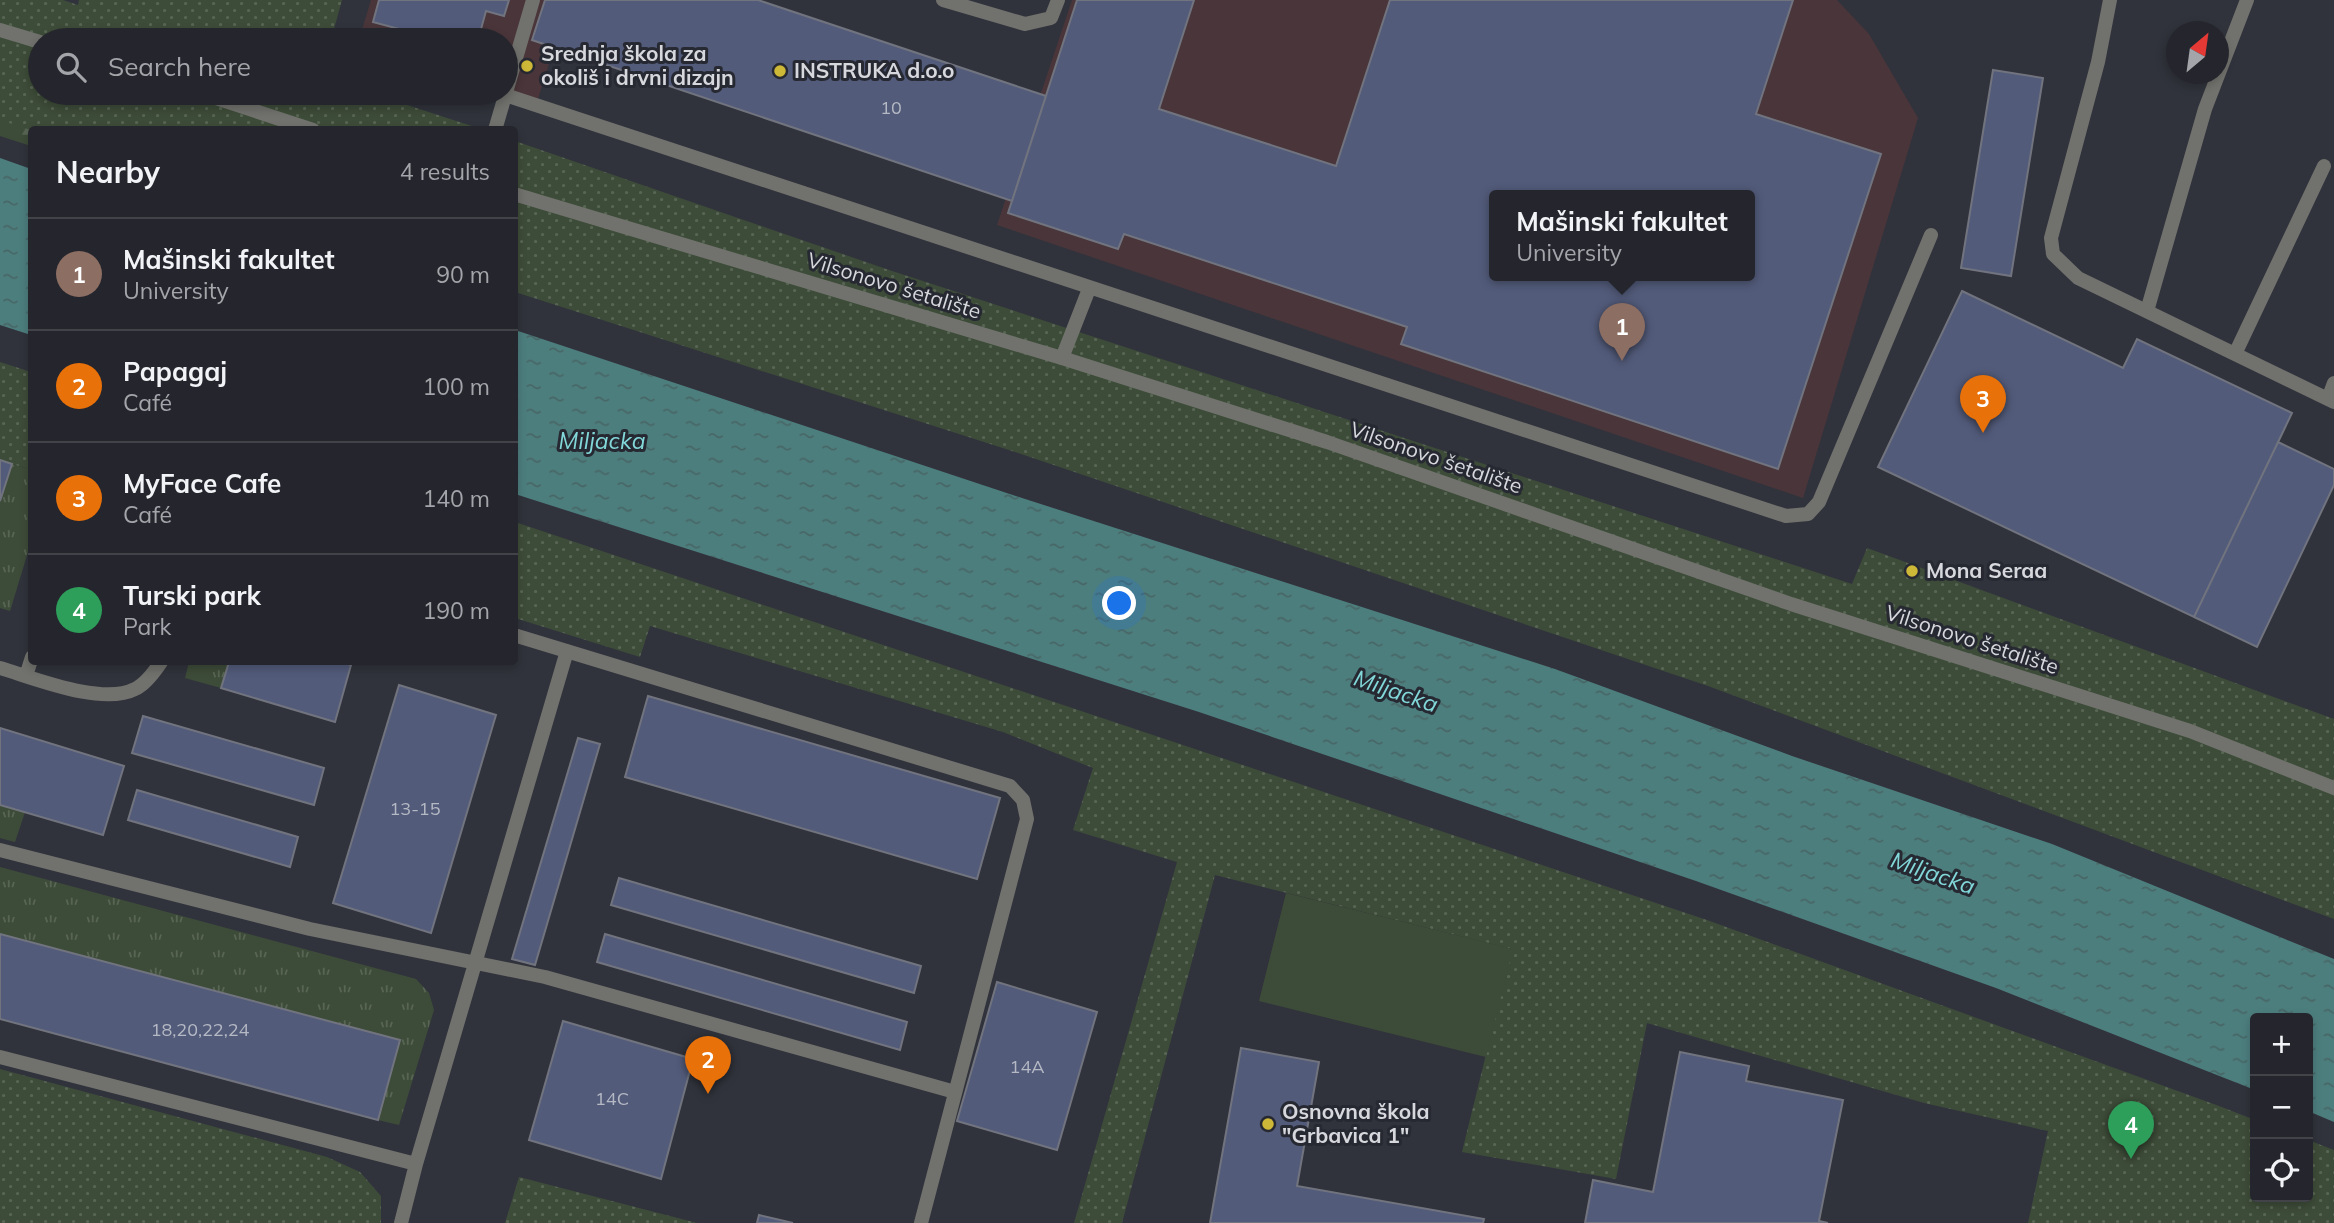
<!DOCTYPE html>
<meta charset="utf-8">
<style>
:root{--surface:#25262d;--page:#2d2e35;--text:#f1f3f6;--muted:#a3a5aa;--line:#424349;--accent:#1a73e8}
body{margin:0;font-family:Mulish,sans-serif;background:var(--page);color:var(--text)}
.controls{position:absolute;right:21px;bottom:21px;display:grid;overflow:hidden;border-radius:7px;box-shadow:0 4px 10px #0003}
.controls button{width:63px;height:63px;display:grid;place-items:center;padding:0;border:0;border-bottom:2px solid var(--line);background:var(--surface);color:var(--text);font:35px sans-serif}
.compass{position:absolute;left:2166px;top:21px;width:63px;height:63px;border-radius:50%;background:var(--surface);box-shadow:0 4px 10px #0003;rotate:29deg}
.you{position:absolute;left:1120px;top:604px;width:24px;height:24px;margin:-18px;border:5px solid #fff;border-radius:50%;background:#1a73e8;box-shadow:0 0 0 10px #1a73e833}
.badge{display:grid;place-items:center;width:46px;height:46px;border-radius:50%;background:var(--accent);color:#fff;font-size:23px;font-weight:700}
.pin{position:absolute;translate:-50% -58px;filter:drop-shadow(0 2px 4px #0008)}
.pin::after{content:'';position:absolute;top:37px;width:24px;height:21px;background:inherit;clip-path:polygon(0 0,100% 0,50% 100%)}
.popup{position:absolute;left:1489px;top:190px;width:266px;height:91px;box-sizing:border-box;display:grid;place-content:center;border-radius:7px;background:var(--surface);filter:drop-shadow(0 2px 5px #0005);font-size:23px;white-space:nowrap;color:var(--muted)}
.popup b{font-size:26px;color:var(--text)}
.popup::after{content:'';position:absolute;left:50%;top:100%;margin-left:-14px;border:14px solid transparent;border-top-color:var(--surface)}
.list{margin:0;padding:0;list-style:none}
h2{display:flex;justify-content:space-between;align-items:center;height:91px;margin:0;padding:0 28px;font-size:30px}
h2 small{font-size:23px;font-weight:400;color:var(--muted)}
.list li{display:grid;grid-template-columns:46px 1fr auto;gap:21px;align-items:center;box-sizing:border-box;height:112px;padding:0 28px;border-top:2px solid var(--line)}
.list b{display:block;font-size:26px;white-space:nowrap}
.list p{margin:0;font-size:23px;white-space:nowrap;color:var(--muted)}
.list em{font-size:23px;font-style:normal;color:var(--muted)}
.icon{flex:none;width:38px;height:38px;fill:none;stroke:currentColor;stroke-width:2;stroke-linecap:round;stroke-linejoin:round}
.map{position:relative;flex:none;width:2334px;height:1223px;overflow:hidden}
.search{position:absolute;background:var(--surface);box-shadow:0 4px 10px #0003;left:28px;top:28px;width:490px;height:77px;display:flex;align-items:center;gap:18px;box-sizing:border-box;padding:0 24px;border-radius:38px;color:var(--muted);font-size:26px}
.panel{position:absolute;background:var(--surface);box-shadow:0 4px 10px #0003;left:28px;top:126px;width:490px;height:539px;border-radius:7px}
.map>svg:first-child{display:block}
.education{fill:#49353a;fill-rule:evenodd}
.grass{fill:url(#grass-tufts)}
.forest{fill:url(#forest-firs)}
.park{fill:url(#park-dots)}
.pitch{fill:#3d4c38}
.water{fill:url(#water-ripples)}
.building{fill:#525b7a;stroke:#71747e;stroke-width:2;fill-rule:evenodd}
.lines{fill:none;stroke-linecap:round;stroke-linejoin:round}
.service{stroke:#71726d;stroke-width:14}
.minor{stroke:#71726d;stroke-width:14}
.poi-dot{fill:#ceb837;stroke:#272932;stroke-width:2.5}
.labels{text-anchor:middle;stroke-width:6;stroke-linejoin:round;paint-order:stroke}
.number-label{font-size:18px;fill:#b5b9c4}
.poi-label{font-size:21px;font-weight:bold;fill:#d6d8dd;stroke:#272932;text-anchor:start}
.street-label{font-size:21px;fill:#d6d8dd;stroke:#272932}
.water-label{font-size:23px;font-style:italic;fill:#82d7d9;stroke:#272932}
</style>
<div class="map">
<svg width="2334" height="1223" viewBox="0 0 2334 1223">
<defs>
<pattern id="grass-tufts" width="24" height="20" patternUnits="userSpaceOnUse" patternTransform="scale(1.75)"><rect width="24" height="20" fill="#3d4c38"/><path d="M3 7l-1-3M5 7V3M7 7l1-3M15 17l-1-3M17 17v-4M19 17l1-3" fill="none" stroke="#586554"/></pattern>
<pattern id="forest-firs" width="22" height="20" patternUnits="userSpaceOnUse" patternTransform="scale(1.75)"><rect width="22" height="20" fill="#3d4c38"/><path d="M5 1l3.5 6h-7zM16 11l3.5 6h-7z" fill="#586554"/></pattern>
<pattern id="park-dots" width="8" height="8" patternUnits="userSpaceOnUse" patternTransform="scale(1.75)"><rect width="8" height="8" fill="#3d4c38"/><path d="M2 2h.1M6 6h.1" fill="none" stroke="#586554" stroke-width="1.8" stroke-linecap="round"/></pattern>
<pattern id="water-ripples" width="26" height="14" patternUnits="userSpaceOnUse" patternTransform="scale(1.75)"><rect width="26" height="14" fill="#4d7e7e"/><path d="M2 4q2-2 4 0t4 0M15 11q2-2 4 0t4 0" fill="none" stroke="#486666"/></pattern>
</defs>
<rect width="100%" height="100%" fill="#31333c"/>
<!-- education -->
<path class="education" d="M371 0H569L538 99 506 91V40H359Z
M1072 0H1837L1869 34 1918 118 1803 498 997 225ZM1494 195H1750V275H1494Z"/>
<!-- grass -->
<path class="grass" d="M12 464 31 470V542L10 611 0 608V501Z
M189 662H229L221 688 185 678Z
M0 805 25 812 15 842 0 838Z
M0 867 416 979 429 993 434 1010 399 1125 378 1120 399 1041 0 934Z"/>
<!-- forest -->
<path class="forest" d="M0 100 32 130 31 146 0 136Z"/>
<!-- park -->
<path class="park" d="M0 0H63L78 5 79 0H342L331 40H40V93H370L481 129 31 130 0 120Z
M515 141 889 270 1852 584 1867 548 2334 719V919L1708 686 1009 450 515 292Z
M0 362 31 372V470L0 460Z
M515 522 1707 920 2219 1106 2255 1120V1197H2308V1140L2334 1150V1223H2028L2048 1131 1924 1103 1647 1023 1616 1179 1462 1152 1512 949 1215 875 1122 1223H1074L1177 862 1073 830 1093 768 1003 732 650 626 640 657 515 618Z
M0 1069 327 1157 360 1172 381 1196V1223H0Z
M519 1177 697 1223H505Z"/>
<!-- pitch -->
<path class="pitch" d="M1286 893 1513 949 1486 1057 1259 1001Z"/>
<!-- water -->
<path class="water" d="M0 158 31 169V335L0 325Z
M515 330 1022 498 1555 669 1792 756 2052 844 2334 959V1122L2308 1111V1018H2255V1090L1996 988 1696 881 1199 712 515 494Z"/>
<!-- building -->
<path class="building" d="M379 0H509L504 16 486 11 478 40H440L373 22Z
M545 0H758L1046 96 1012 201 532 40Z
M1077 0H1194L1159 109 1336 166 1390 0H1793L1756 114 1881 154 1778 469 1401 344 1407 327 1124 234 1118 249 1008 213ZM1494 195H1750V275H1494Z
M1993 70 2043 78 2011 276 1961 268Z
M1962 291 2123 368 2137 339 2292 413 2194 617 1878 467Z
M2278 442 2334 469V485L2257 647 2194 617Z
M0 460 12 464 0 501Z
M229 662H341L351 665 335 722 221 688Z
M399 685 496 715 431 933 333 903Z
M648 696 1000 798 977 879 625 777Z
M143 716 324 768 314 805 132 753Z
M0 728 124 766 103 835 0 805Z
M578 738 600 744 535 965 512 959Z
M137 790 298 837 290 867 128 820Z
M619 878 921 966 914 993 611 905Z
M0 934 400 1040 378 1120 0 1019Z
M605 934 907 1022 900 1050 597 962Z
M997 982 1097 1012 1057 1150 957 1121Z
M563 1021 693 1059 661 1179 529 1140Z
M1241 1048 1319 1062 1297 1186 1484 1219 1483 1223H1210Z
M1680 1052 1749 1066 1746 1081 1843 1100 1819 1221 1828 1223H1585L1593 1180 1653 1192Z
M759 1215 793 1223H757Z"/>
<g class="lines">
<!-- service -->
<path class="service" d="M943 0 1025 24 1051 18 1058 0
M2110 0 2098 62 2051 238 2053 254 2078 278 2334 402
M505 95 1786 516 1808 514 1819 502 1931 235
M495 130 533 0
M2147 311 2205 109 2247 0
M2235 354 2324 166
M1062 358 1089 289
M2328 399 2334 383
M514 635 1010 786 1023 800 1027 819 921 1223
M0 668C34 678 102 706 135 689 146 684 155 671 161 662
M26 676 32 657
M0 850 310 929 545 977 955 1092
M0 1057 416 1164
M401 1223 416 1164 567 651"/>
<!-- minor -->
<path class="minor" d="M0 30 40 42
M201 93 313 130
M514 194 1062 358 1327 442 1791 604 2190 731 2334 788"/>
</g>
<!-- markers -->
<g class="poi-dot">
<circle cx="527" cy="66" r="7"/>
<circle cx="780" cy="71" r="7"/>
<circle cx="1912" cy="571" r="7"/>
<circle cx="1268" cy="1124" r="7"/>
</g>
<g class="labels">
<!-- number labels -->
<g class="number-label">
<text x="891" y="114">10</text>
<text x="415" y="815">13-15</text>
<text x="200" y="1036">18,20,22,24</text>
<text x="1027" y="1073">14A</text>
<text x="612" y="1105">14C</text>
</g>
<!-- poi labels -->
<g class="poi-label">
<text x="541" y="61">Srednja škola za<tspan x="541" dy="24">okoliš i drvni dizajn</tspan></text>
<text x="794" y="78">INSTRUKA d.o.o</text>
<text x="1926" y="578">Mona Seraa</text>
<text x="1282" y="1119">Osnovna škola<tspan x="1282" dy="24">"Grbavica 1"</tspan></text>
</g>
<!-- street labels -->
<g class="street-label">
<text transform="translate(894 286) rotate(17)" y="7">Vilsonovo šetalište</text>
<text transform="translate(1436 458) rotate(19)" y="7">Vilsonovo šetalište</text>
<text transform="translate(1972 640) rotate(18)" y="7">Vilsonovo šetalište</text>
</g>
<!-- water labels -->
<g class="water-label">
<text x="602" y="449">Miljacka</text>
<text transform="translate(1396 691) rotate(19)" y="8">Miljacka</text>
<text transform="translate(1933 873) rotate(19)" y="8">Miljacka</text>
</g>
</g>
</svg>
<div class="controls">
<button>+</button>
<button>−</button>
<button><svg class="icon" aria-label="locate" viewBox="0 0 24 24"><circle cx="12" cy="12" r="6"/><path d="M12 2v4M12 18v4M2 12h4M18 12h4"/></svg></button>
</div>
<svg class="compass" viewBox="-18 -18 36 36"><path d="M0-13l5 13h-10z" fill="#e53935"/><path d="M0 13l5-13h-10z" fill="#a3a5aa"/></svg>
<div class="you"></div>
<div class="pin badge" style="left:1622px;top:361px;background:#8d6e63">1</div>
<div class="popup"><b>Mašinski fakultet</b>University</div>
<div class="pin badge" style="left:708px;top:1094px;background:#e8710a">2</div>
<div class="pin badge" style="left:1983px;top:433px;background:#e8710a">3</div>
<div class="pin badge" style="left:2131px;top:1159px;background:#2e9e5b">4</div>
<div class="search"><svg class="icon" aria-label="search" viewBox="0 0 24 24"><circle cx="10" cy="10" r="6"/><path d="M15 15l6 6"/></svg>Search here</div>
<section class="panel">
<h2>Nearby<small>4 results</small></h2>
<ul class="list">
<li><span class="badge" style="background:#8d6e63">1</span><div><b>Mašinski fakultet</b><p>University</p></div><em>90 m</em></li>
<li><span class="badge" style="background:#e8710a">2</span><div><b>Papagaj</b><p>Café</p></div><em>100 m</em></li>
<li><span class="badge" style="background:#e8710a">3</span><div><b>MyFace Cafe</b><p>Café</p></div><em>140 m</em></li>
<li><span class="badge" style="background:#2e9e5b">4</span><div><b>Turski park</b><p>Park</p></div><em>190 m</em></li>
</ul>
</section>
</div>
